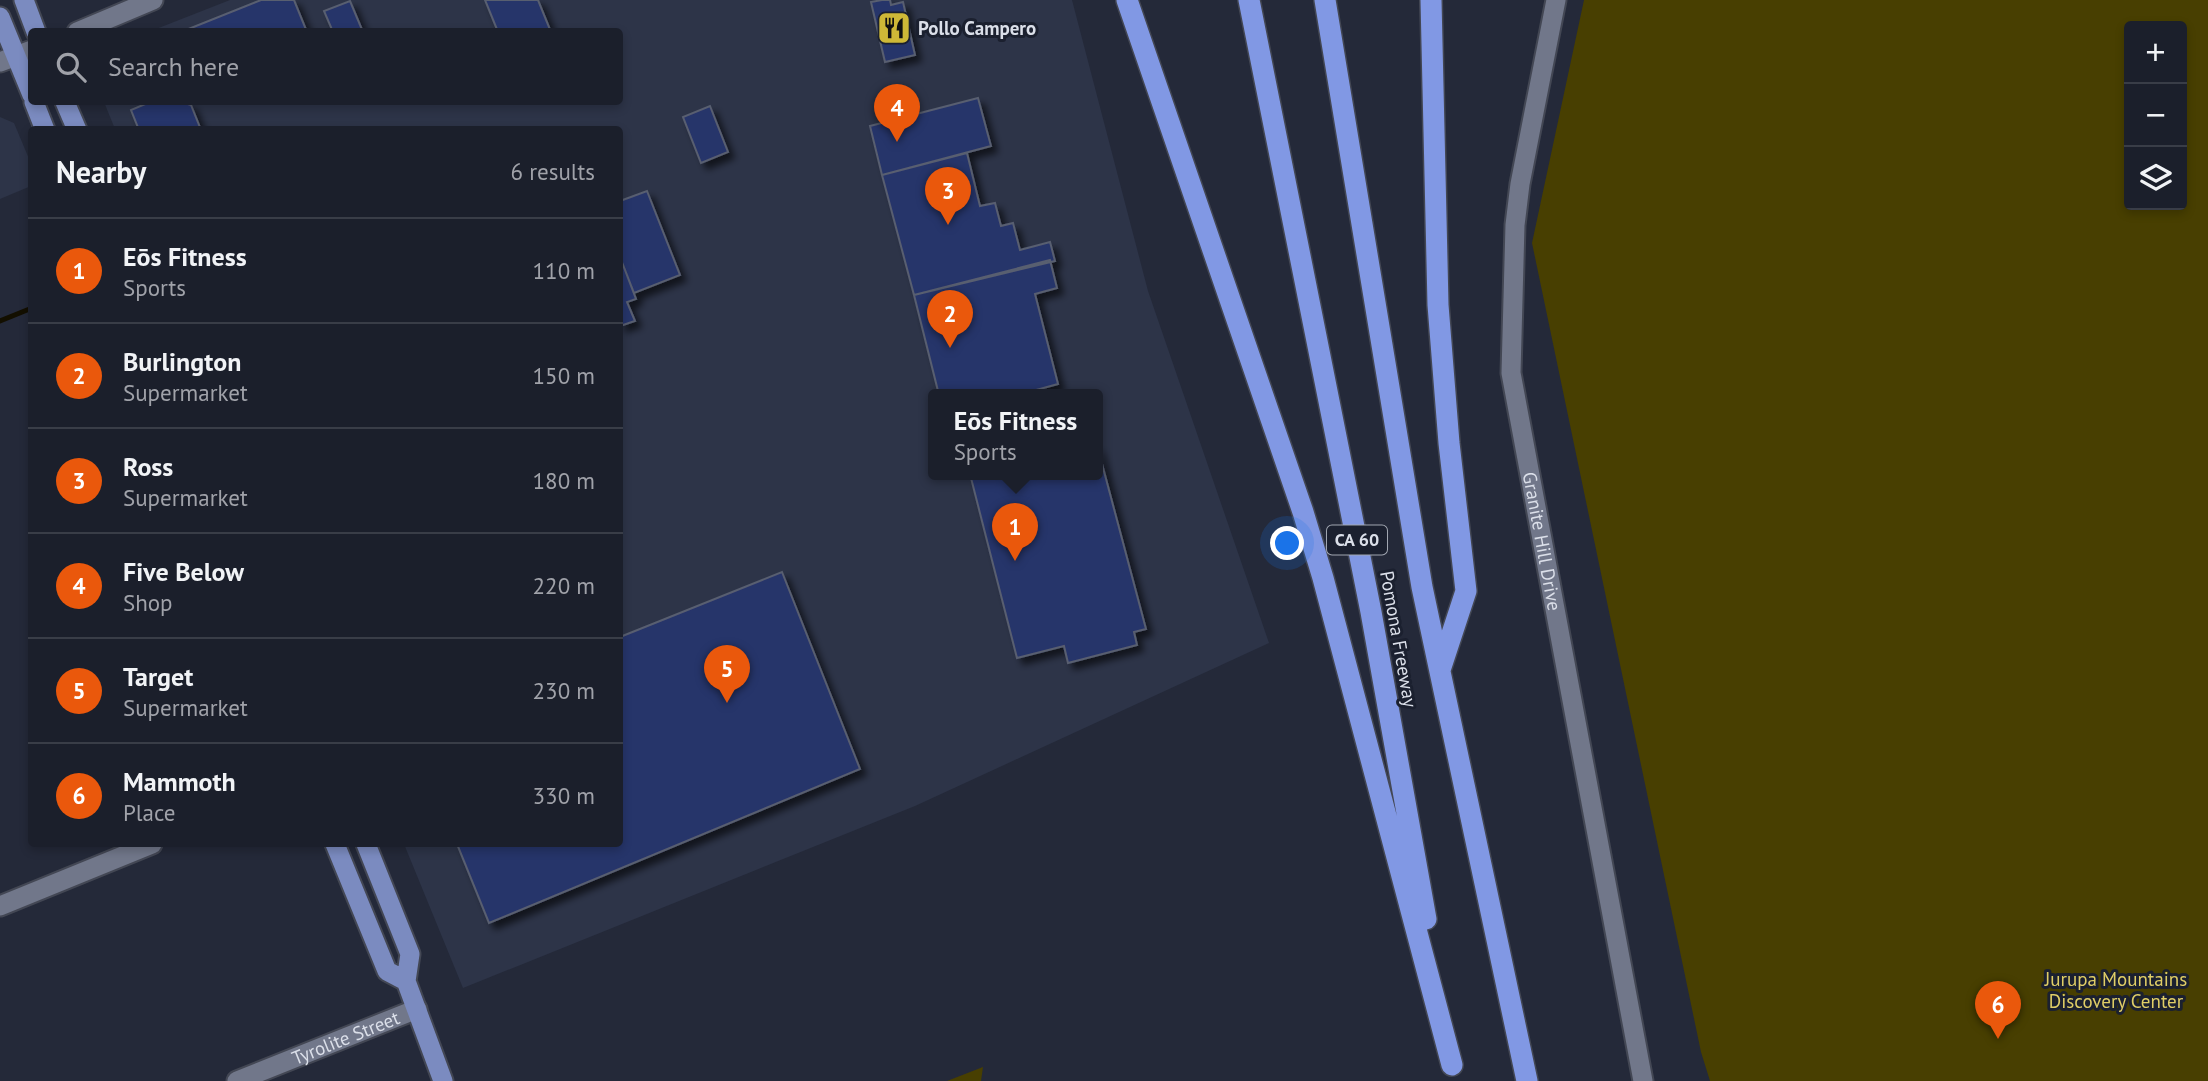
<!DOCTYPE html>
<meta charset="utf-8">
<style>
:root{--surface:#1b1f2b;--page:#282c37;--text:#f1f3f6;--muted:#a0a2a9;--line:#393d47;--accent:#ea580c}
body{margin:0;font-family:"PT Sans",sans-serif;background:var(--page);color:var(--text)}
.controls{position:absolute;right:21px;top:21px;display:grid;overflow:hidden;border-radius:7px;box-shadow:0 4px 10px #0003}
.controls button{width:63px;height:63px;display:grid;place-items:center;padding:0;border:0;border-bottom:2px solid var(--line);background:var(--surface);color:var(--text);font:35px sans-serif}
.you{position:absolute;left:1288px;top:544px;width:24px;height:24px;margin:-18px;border:5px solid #fff;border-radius:50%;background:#1a73e8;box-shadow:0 0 0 10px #1a73e833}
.badge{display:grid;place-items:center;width:46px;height:46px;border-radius:50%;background:var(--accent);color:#fff;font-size:23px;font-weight:700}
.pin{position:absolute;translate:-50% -58px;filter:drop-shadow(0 2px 4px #0008)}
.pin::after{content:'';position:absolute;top:37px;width:24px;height:21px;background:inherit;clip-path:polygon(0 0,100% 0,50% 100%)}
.popup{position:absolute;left:928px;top:389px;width:175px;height:91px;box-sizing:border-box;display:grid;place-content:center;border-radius:7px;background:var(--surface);filter:drop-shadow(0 2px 5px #0005);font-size:23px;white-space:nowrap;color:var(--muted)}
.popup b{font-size:26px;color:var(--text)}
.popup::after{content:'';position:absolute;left:50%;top:100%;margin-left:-14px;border:14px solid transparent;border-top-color:var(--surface)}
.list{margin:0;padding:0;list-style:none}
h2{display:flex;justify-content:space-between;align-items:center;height:91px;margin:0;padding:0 28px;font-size:30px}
h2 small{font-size:23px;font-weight:400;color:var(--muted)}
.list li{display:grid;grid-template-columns:46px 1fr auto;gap:21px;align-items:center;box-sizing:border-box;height:105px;padding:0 28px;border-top:2px solid var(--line)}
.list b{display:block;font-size:26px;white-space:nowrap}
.list p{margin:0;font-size:23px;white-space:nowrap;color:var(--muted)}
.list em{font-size:23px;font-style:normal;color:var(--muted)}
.icon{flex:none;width:38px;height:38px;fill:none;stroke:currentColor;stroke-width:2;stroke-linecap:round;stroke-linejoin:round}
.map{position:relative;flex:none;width:2208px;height:1081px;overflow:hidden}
.search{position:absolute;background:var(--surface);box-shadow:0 4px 10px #0003;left:28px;top:28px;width:595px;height:77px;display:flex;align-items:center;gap:18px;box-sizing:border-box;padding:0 24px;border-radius:7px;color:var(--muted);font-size:26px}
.panel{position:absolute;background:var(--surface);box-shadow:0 4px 10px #0003;left:28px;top:126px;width:595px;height:721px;border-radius:7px}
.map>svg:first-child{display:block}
.built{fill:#2d3448;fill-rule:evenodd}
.green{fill:#483f01;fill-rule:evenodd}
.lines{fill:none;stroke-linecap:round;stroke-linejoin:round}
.stream{stroke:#130f00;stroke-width:5}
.building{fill:#27346b;stroke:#585e70;stroke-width:2;filter:url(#shadow)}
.minor-casing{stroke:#434754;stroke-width:23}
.tertiary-casing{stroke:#434754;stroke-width:23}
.primary-casing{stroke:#434754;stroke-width:23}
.motorway-casing{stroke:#434754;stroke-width:24}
.minor{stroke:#71778a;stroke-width:19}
.tertiary{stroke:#71778a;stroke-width:19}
.primary{stroke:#7b8bc0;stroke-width:19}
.motorway{stroke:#8198e4;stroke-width:21}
.labels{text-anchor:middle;stroke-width:6;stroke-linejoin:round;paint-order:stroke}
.shield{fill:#1b202f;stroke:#a1a6b1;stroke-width:2}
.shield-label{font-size:18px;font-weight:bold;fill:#dbdfe9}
.poi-label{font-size:19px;font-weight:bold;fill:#dbdfe9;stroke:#1b202f;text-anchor:start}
.street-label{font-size:19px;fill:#dbdfe9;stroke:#1b202f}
.park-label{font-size:19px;fill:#e0ce66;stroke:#1b202f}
</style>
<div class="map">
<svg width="2208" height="1081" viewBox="0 0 2208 1081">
<defs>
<filter id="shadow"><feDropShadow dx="6" dy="6" stdDeviation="3.5" flood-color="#0009"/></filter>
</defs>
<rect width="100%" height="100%" fill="#242939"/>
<!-- built -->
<path class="built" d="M230 0H1072L1148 291 1269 643 915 806 463 988 404 844H620V130L115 129 104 102H620V32L151 31ZM933 395H1097V475H933Z
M0 117 14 123 32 166 31 186 0 199Z"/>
<!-- green -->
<path class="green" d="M1584 0H2208V1081H1710L1701 1052 1532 243ZM2129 26H2182V205H2129Z
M983 1067 981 1081H947Z"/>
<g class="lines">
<!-- stream -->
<path class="stream" d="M0 321 32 308"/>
</g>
<!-- building -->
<path class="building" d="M261 0H294L307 32H181Z
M485 0H538L551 32H498Z
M882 0H890L891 5 903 2 915 55 885 62 871 2Z
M350 1 363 32H333L324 11Z
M978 98 991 146 882 175 870 126Z
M150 102H181L191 105 201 130H139L131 110Z
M710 106 728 152 701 163 683 117Z
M967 153 980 206 995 203 1001 226 1013 223 1020 250 1050 242 1055 261 914 295 882 175Z
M647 191 680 275 634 293 620 257V201Z
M620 257 636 299 627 302 635 321 620 326Z
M1050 260 1057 288 1035 294 1058 384 1018 395H939L914 295Z
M1097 445 1146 629 1134 632 1137 645 1068 663 1064 646 1017 658 971 478 980 475H1097Z
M782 572 860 769 489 923 457 844H620V637Z"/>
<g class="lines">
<defs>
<g id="minor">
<path d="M0 906 152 844"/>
<path id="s1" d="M237 1081 417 1009"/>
</g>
<g id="tertiary">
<path id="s2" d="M1556 0 1520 184 1515 225 1511 373 1643 1081"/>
<path d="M77 32 153 0"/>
<path d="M0 62 32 50"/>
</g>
<path id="primary" d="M24 0 36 32
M0 17 32 95
M34 102 45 130
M65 102 77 130
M335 844 387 971 406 981
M366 844 410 954 406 981 443 1081"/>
<path id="motorway" d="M1127 0 1303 512 1323 578 1452 1065
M1249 0 1371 612 1426 919
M1325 0 1422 587 1527 1081
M1431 0 1438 305 1449 443 1466 591 1440 670"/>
</defs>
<!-- minor casing -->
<use href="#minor" class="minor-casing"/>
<!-- tertiary casing -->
<use href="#tertiary" class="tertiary-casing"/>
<!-- primary casing -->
<use href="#primary" class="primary-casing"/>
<!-- motorway casing -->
<use href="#motorway" class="motorway-casing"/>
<!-- minor -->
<use href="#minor" class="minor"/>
<!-- tertiary -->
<use href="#tertiary" class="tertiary"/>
<!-- primary -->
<use href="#primary" class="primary"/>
<!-- motorway -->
<use href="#motorway" class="motorway"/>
</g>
<!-- icons -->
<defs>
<symbol id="restaurant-square" viewBox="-11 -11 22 22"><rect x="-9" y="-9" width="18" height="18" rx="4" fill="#ceb837" stroke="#1b202f"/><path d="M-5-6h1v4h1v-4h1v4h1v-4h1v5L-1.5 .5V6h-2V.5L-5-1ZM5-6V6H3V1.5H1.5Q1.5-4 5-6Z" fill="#111"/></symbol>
</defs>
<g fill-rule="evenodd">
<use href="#restaurant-square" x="875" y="9" width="38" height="38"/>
</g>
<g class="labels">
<!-- shield labels -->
<rect class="shield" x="1327" y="525.5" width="60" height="29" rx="5"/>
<g class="shield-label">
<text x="1357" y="546">CA 60</text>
</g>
<!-- poi labels -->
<g class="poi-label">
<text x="918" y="35">Pollo Campero</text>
</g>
<!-- street labels -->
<g class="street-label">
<text dy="7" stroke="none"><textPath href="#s2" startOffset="548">Granite Hill Drive</textPath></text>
<text transform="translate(1399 639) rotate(80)" y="7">Pomona Freeway</text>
<text dy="7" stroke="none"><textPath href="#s1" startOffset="117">Tyrolite Street</textPath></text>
</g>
<!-- park labels -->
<g class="park-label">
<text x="2116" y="986">Jurupa Mountains<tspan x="2116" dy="22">Discovery Center</tspan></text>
</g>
</g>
</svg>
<div class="controls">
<button>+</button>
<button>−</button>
<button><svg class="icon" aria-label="layers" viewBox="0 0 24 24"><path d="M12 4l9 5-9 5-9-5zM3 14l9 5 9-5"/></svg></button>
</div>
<div class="you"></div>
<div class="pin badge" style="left:1015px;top:561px">1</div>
<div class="popup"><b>Eōs Fitness</b>Sports</div>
<div class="pin badge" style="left:950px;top:348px">2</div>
<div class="pin badge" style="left:948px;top:225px">3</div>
<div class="pin badge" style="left:897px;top:142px">4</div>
<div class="pin badge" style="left:727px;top:703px">5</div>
<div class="pin badge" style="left:1998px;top:1039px">6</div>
<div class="search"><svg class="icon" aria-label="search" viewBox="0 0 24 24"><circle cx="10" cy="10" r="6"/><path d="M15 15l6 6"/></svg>Search here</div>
<section class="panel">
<h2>Nearby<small>6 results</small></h2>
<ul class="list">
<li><span class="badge">1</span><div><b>Eōs Fitness</b><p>Sports</p></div><em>110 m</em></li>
<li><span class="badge">2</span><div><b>Burlington</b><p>Supermarket</p></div><em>150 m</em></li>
<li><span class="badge">3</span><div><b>Ross</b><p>Supermarket</p></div><em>180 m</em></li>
<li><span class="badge">4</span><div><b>Five Below</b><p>Shop</p></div><em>220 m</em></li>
<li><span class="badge">5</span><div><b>Target</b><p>Supermarket</p></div><em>230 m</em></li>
<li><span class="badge">6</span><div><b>Mammoth</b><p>Place</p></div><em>330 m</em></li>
</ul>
</section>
</div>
